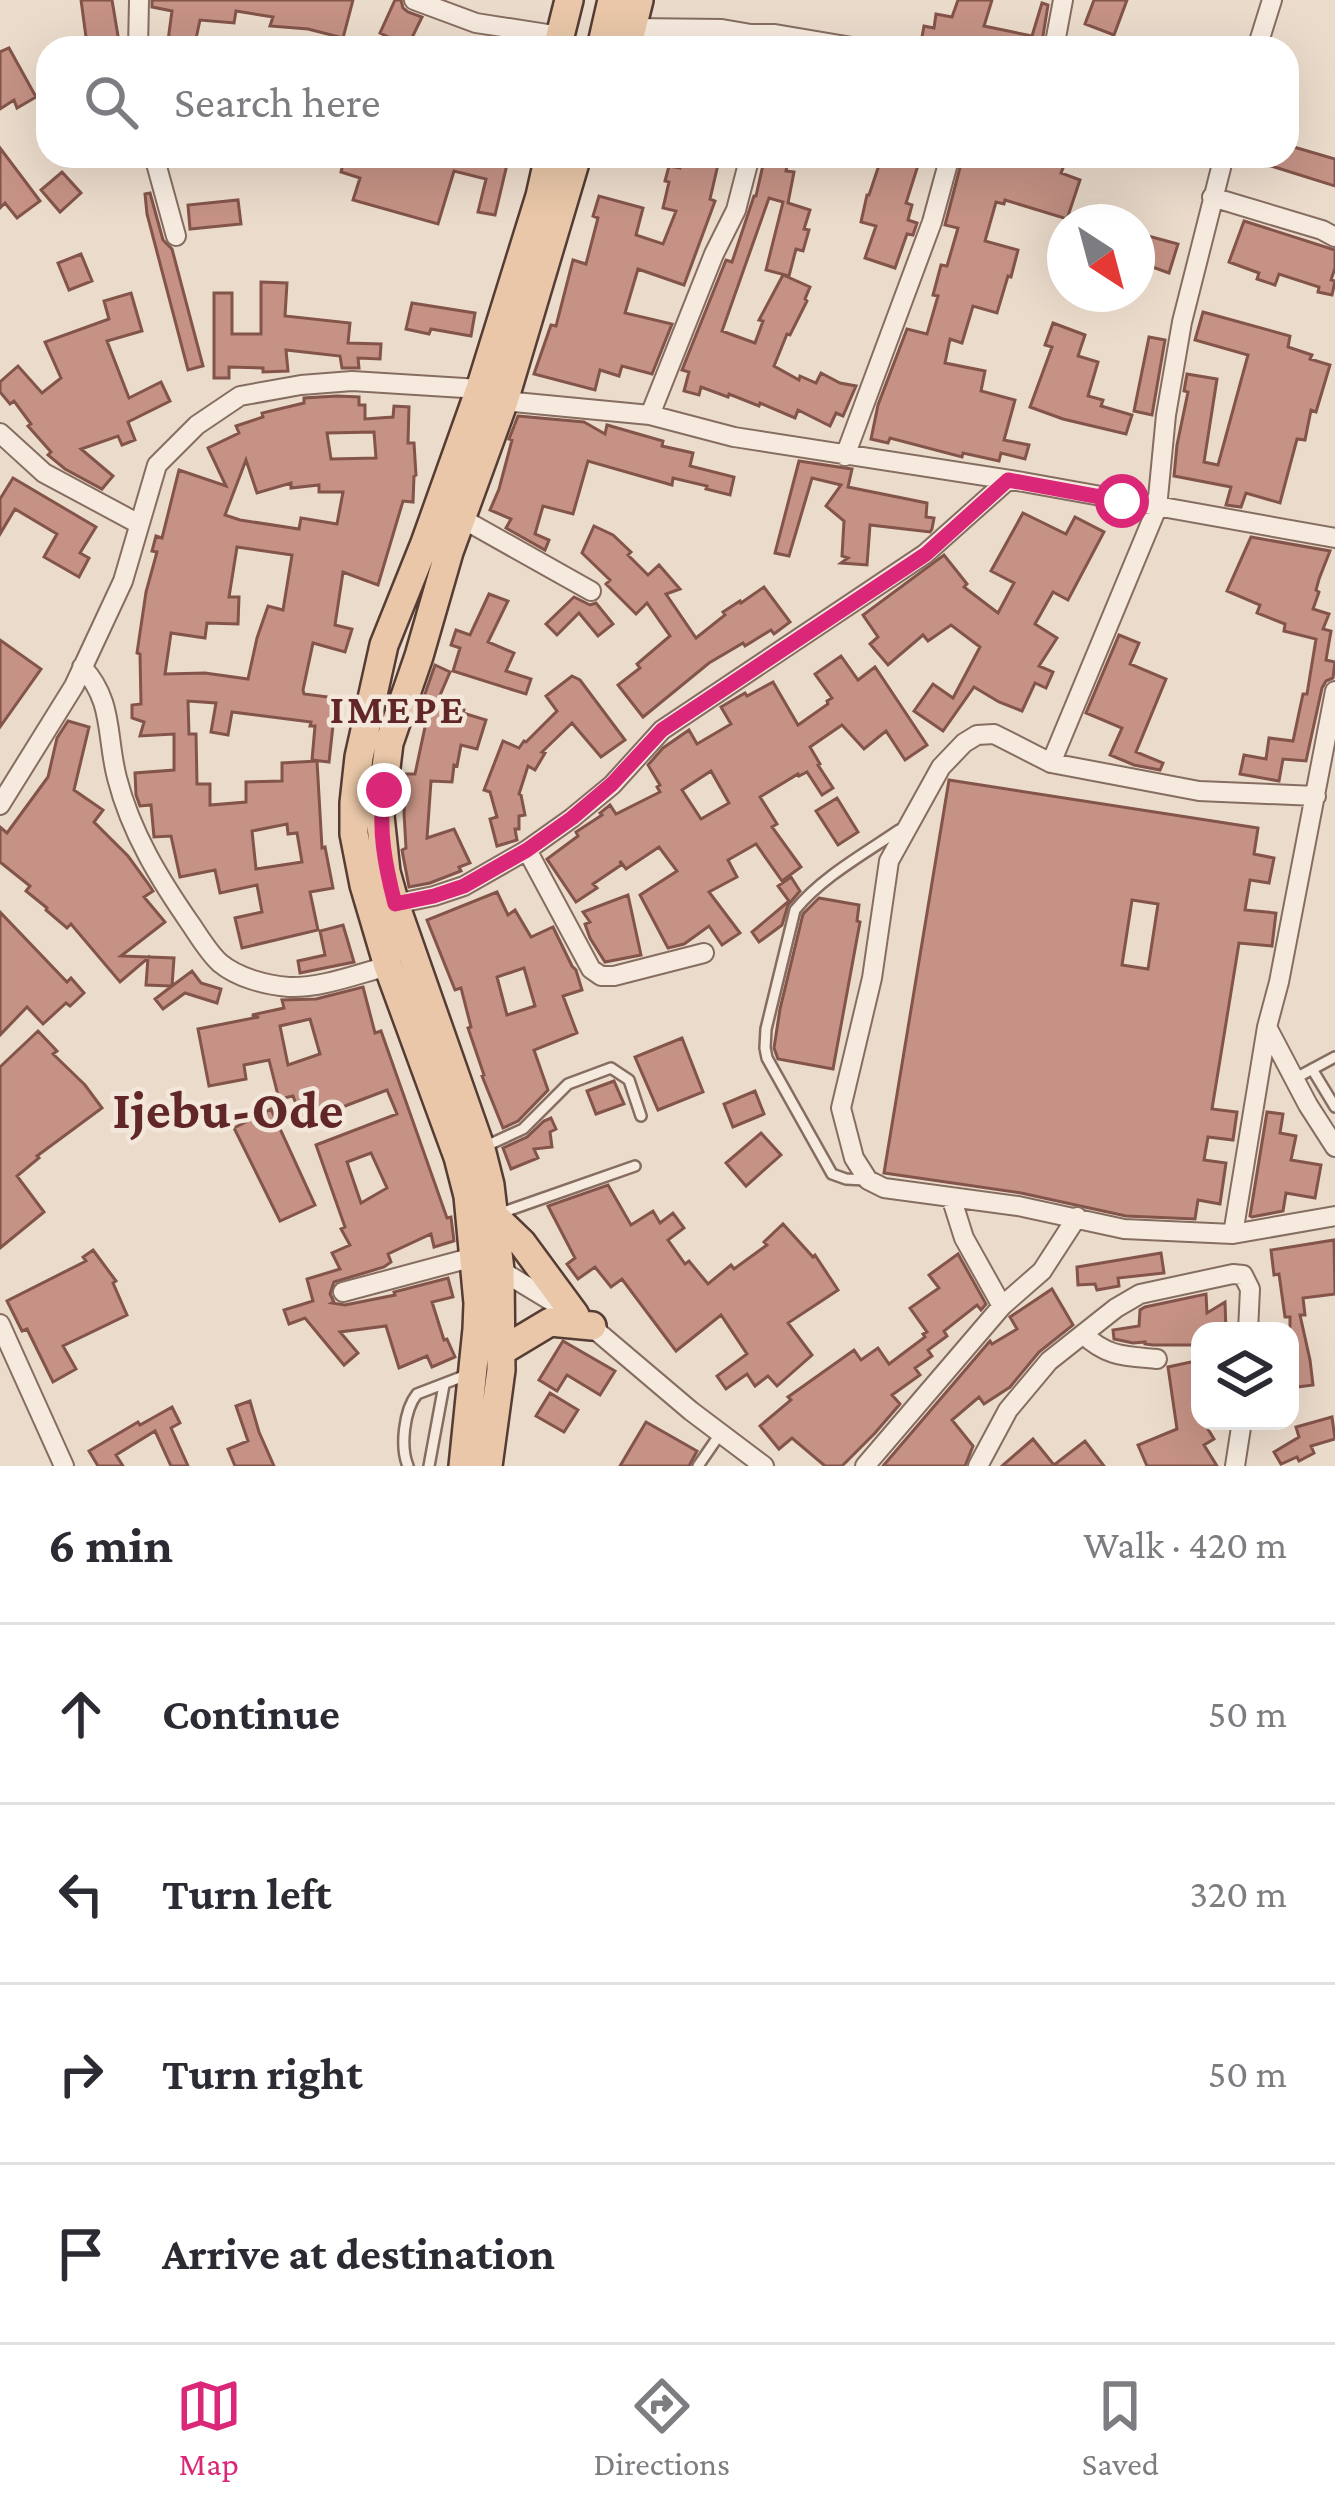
<!DOCTYPE html>
<meta charset="utf-8">
<style>
:root{--surface:#fff;--page:#f7f7f7;--text:#2b2b33;--muted:#7c7c81;--line:#e1e1e2;--accent:#db2777}
body{margin:0;font-family:"Crimson Pro",serif;background:var(--page);color:var(--text)}
.controls{position:absolute;right:36px;bottom:36px;display:grid;overflow:hidden;border-radius:24px;box-shadow:0 12px 48px #0002}
.controls button{width:108px;height:108px;display:grid;place-items:center;padding:0;border:0;border-bottom:3px solid var(--line);background:var(--surface);color:var(--text);font:60px sans-serif}
.compass{position:absolute;left:1047px;top:204px;width:108px;height:108px;border-radius:50%;background:var(--surface);box-shadow:0 12px 48px #0002;rotate:144deg}
.stop{position:absolute;width:36px;height:36px;margin:-27px;border:9px solid #db2777;border-radius:50%;background:#fff}
.stop.end{background:#db2777;border-color:#fff;box-shadow:0 3px 12px #0008}
.list{margin:0;padding:0;list-style:none}
h2{display:flex;justify-content:space-between;align-items:center;height:156px;margin:0;padding:0 48px;font-size:51px}
h2 small{font-size:39px;font-weight:400;color:var(--muted)}
.list li{display:grid;grid-template-columns:78px 1fr auto;gap:36px;align-items:center;box-sizing:border-box;height:180px;padding:0 48px;border-top:3px solid var(--line)}
.list b{display:block;font-size:45px;white-space:nowrap}
.list em{font-size:39px;font-style:normal;color:var(--muted)}
.icon{flex:none;width:66px;height:66px;fill:none;stroke:currentColor;stroke-width:2;stroke-linecap:round;stroke-linejoin:round}
.map{position:relative;flex:none;width:1335px;height:1466px;overflow:hidden}
.search{position:absolute;background:var(--surface);box-shadow:0 12px 48px #0002;left:36px;right:36px;top:36px;height:132px;display:flex;align-items:center;gap:30px;box-sizing:border-box;padding:0 42px;border-radius:36px;color:var(--muted);font-size:45px}
.sheet{height:876px;background:var(--surface)}
nav{display:flex;justify-content:space-around;align-items:center;box-sizing:border-box;height:168px;border-top:3px solid var(--line);background:var(--surface);font-size:33px;color:var(--muted)}
nav a{display:grid;justify-items:center;gap:6px}
nav .on{color:var(--accent)}
.map>svg:first-child{display:block}
.building{fill:#c59285;stroke:#835449;stroke-width:3;fill-rule:evenodd}
.lines{fill:none;stroke-linecap:round;stroke-linejoin:round}
.service-casing{stroke:#866d61;stroke-width:14}
.minor-casing{stroke:#866d61;stroke-width:22}
.primary-casing{stroke:#553c34;stroke-width:32}
.service{stroke:#f6eade;stroke-width:9}
.minor{stroke:#f6eade;stroke-width:18}
.primary{stroke:#e9c7a8;stroke-width:27}
.route{stroke:#db2777;stroke-width:15}
.labels{text-anchor:middle;stroke-width:9;stroke-linejoin:round;paint-order:stroke}
.district-label{font-size:42px;font-weight:bold;letter-spacing:3px;fill:#612627;stroke:#f3e6da}
.town-label{font-size:54px;font-weight:bold;fill:#612627;stroke:#f3e6da}
</style>
<div class="map">
<svg width="1335" height="1466" viewBox="0 0 1335 1466">
<rect width="100%" height="100%" fill="#ebdbcb"/>
<!-- building -->
<path class="building" d="M81 0H112L120 48H61V43L86 37Z
M152 0H353L343 38 308 29 270 26 273 17 236 11 234 23 200 20 194 48H167L172 11 152 7Z
M395 0H401L403 8 408 12 422 17 408 46 380 33Z
M958 0H992L984 26 1032 36 1042 3 1048 5 1041 48H920L924 26 934 28 936 14 952 17Z
M1094 0H1127L1114 35 1085 24Z
M9 48 36 97 17 108 14 100 0 109V52Z
M1287 145 1335 159V186L1252 160V156H1287Z
M0 148 40 201 17 218 5 203 0 208Z
M345 156H509L495 215 478 212 486 179 454 171 438 224 353 200 360 178 341 172Z
M684 156H720L710 199 715 201 684 285 638 269 625 313 672 324 652 374 622 366 619 376 600 370 595 390 534 374 551 325 556 326 573 260 586 264 598 218 593 216 599 196 643 208 636 235 663 244 676 211 663 208 669 182 665 181 669 166 680 168Z
M765 156H789L786 171 794 172 788 203 810 210 804 229 809 230 803 251 796 249 789 276 766 270 783 202 769 198 722 331 755 343 763 321 759 320 783 275 810 287 805 299 807 301 790 335 787 334 774 366 799 380 800 376 816 383 821 373 840 383 856 386 843 416 836 413 830 426 798 410 795 418 760 403 759 406 729 394 728 397 701 387 699 395 684 391 689 372 682 370 726 260 732 262 754 196H756Z
M882 156H921L906 203 912 205 908 220 917 223 913 235 907 234 895 268 865 258 876 226 861 222 867 195H869Z
M963 156H1068L1061 173 1080 180 1067 219 1005 200 1004 204 996 202 985 241 1018 250 1011 277 1008 276 997 313 973 306 962 343 950 339 945 363 985 371 981 391 1015 400 1004 440 1029 445 1025 459 1001 453 999 461 963 453 962 457 890 438 888 443 871 439 878 405 907 329 927 334 938 296 933 295 941 265 947 266 958 228 945 225Z
M62 172 81 193 60 212 41 190Z
M150 193 163 240 172 249 203 366 188 370 147 214 145 194Z
M238 200 241 224 190 229 188 205Z
M1244 221 1335 250V268L1331 280 1335 281 1332 295 1318 292 1319 287 1279 274 1275 285 1257 279 1259 273 1229 262Z
M1137 233 1178 244 1169 273 1147 265 1152 251 1137 247Z
M81 254 92 281 69 290 58 263Z
M261 282 287 283 285 316 350 323 348 343 381 344 380 359 358 358 359 368H342L340 356 286 350 288 371 263 372V368L229 367V378H214V293H232V334H261Z
M131 293 142 331 107 341 129 398 161 382 170 401 128 422 135 440 122 445 118 436 81 449 113 476 102 489 65 469 48 455 51 452 28 426 31 424 14 401 10 404 0 392V382L18 366 42 393 61 378 45 342 109 319 104 301Z
M412 303 475 313 471 336 431 329 429 334 406 329Z
M1203 312 1290 336 1288 347 1312 355 1310 359 1330 365 1316 412 1311 410 1305 440 1297 439 1280 503 1246 493 1241 507 1226 505 1231 487 1174 476 1177 445 1188 392 1184 391 1187 374 1217 379 1204 462 1218 465 1248 355 1195 340Z
M1053 323 1085 335 1078 356 1098 362 1088 396 1103 400 1101 406 1132 415 1126 434 1063 419 1030 407 1052 347 1045 345Z
M1149 337 1165 340 1152 415 1134 411Z
M337 396 359 397V405H365V419L393 417 394 406 409 407 408 443H414L416 475 414 476 413 502 403 501 378 585 343 572 335 625 352 629 345 652 313 643 303 690 304 694 336 698 329 762 312 760 315 726H310L311 722 232 712 228 735 211 732 216 703 188 701 189 734H196L197 784H210V805L246 802V782L282 781V763L317 761 322 848 325 847 333 888 310 892 318 930 242 948 235 918 262 912 257 885 220 893 215 870 180 877 171 836 154 837 151 805 140 806 136 795 135 773 174 770V734L140 736 144 722 132 718V705L141 704 140 654 137 653 146 592 157 552 152 551 156 536 162 538 179 470 226 486 208 448 239 433 236 426 263 417 262 413 304 403V398ZM374 432 376 458 331 459 327 433ZM246 460 257 493 291 483V488L319 485V492H343L337 524 301 518 299 529 240 520 225 515ZM237 547 292 555 283 610 268 606 257 638 248 679 205 673 165 674 171 633 205 638 207 623 238 624 239 597H229ZM287 824 288 834 297 833 302 862 256 869 252 831Z
M518 416 584 422 605 434 607 425 663 441 662 446 693 453 690 466 734 477 730 495 706 489 707 486 673 478 672 485 588 461 573 514 543 506 535 534 549 540 545 550 506 528 511 519 490 510 499 489 512 440 509 439Z
M799 461 852 469 848 487 927 503 926 517 934 518 932 529 930 532 870 525 867 565 841 563 848 558 842 556 844 521 826 506 841 485 812 478 789 556 775 553Z
M13 478 96 527 80 553 89 558 79 577 44 557 57 534 15 509 0 534V499Z
M1023 513 1066 534 1075 517 1104 532 1068 600 1053 592 1035 624 1057 638 1039 666 1053 672 1046 688 1035 683 1022 711 999 702 974 687 943 731 914 711 933 684 953 698 980 647 951 625 928 641 923 635 888 665 870 644 878 637 863 615 944 555 967 584 964 587 998 613 1014 583 991 571Z
M594 526 613 535 631 552 628 555 648 575 659 565 680 589 666 594 696 638 725 615 723 612 740 601 741 603 764 587 790 622 774 634 771 630 745 646 743 643 709 663 643 717 618 685 640 668 637 664 670 636 647 603 636 614 606 584 610 580 582 553Z
M1251 537 1330 551 1319 579 1316 590 1319 592 1313 609 1329 614 1323 629 1331 631 1326 660 1335 662 1333 678 1326 681 1322 688 1306 761 1283 759 1279 781 1240 774 1244 755 1266 759 1269 738 1293 741 1303 694H1307L1316 639 1284 631 1285 624 1257 613 1260 605 1227 591Z
M489 594 508 601 488 642 514 653 506 671 531 679 526 694 453 671 460 648 451 645 456 630 470 635Z
M574 597 590 605 596 603 613 624 598 636 579 613 557 635 546 624Z
M1119 635 1139 643 1130 664 1166 679 1136 752 1163 763 1160 770 1134 765 1110 755 1122 728 1086 713Z
M0 640 41 669 0 727Z
M841 656 858 680 875 667 927 745 905 760 886 731 864 749 842 725 810 747 820 764 818 765 833 788 822 795 807 772 799 776 798 774 760 797 777 824 772 827 801 867 782 881 756 844 728 860 737 877 709 892 740 933 722 945 709 926 684 944 668 948 640 895 677 871 659 847 626 869 620 861 621 865 593 884 597 888 576 902 547 859 578 836 576 832 602 815 600 813 610 805 616 814 660 792 657 787 660 785 648 765 663 748 689 730 697 744 731 724 721 707 745 693 747 696 773 682 798 725 828 704 827 701 832 698 815 674ZM711 771 729 803 701 819 682 790Z
M435 665 450 672 438 700 464 710 463 713 486 720 477 749 461 745 457 766 454 765 452 782 431 781 427 838 454 829 470 863 459 867 461 871 430 883 409 887 402 850 406 848 404 813 406 774H415L428 713 419 711Z
M572 676 580 680 625 740 601 757 572 723 542 752 545 753 535 770 528 766 519 794 521 795 525 815 519 816V829H515L517 840 497 846 490 819 497 817 490 792 484 790 503 741 519 748 524 741 526 742 557 711 546 696Z
M68 721 89 727 74 790 103 810 94 822 128 856 147 882 153 891 144 897 165 922 121 956 174 958 172 986 192 971 201 983 221 989 217 1003 185 993 163 1009 155 999 172 986 146 985 148 958 120 982 71 924 67 928 46 910 47 908 26 891 30 886 0 862V827L7 833 48 777 57 738Z
M949 780 1258 828 1254 854 1274 858 1269 883 1250 880 1245 910 1276 913 1272 946 1239 943 1212 1109 1237 1112 1233 1140 1208 1137 1204 1160 1226 1163 1220 1204 1198 1200 1195 1219 1126 1216 1021 1193 884 1173ZM1132 900 1158 904 1148 969 1122 965Z
M837 798 858 832 838 845 816 811Z
M791 877 800 891 788 905 782 925 759 942 752 932 789 901 778 886Z
M497 892 508 915 515 910 531 937 553 927 572 966 576 970 582 990 563 996 577 1033 534 1050 548 1090 518 1121 503 1128 482 1076 484 1075 468 1028 471 1027 461 988 455 990 427 920ZM524 968 535 1006 507 1015 497 977Z
M628 895 641 955 605 962 590 938 585 924 590 922 583 912Z
M819 898 859 905 857 921 860 922 833 1069 778 1059 774 1048 780 1009 803 914Z
M0 912 67 982 71 978 84 993 70 1006 66 1003 43 1024 27 1007 0 1035Z
M343 925 354 962 300 973 298 961 325 955 320 931Z
M363 987 375 1033 381 1031 447 1218 451 1217 454 1241 434 1247 431 1234 388 1254 391 1262 384 1267 334 1282 330 1294 334 1302 332 1303 345 1305 395 1295 394 1292 448 1278 453 1297 432 1302 444 1340 447 1339 455 1357 432 1367 427 1356 399 1368 386 1326 340 1332 358 1353 344 1365 305 1318 289 1324 284 1310 313 1301 307 1279 340 1269 332 1253 350 1245 341 1229 345 1227 316 1145 397 1114 387 1090 303 1122 293 1096 279 1099 269 1060 244 1065 246 1079 209 1086 198 1029 259 1017 252 1015 284 1008 282 1000 316 999ZM310 1019 320 1054 288 1065 280 1026ZM371 1153 387 1188 361 1203 347 1162Z
M38 1031 57 1051 53 1054 85 1085 102 1108 37 1156 39 1158 17 1176 44 1212 0 1248V1067Z
M682 1038 703 1092 658 1110 635 1057Z
M614 1081 624 1104 596 1114 587 1091Z
M755 1091 764 1114 733 1127 724 1104Z
M271 1109 315 1205 280 1221 234 1128Z
M1267 1112 1283 1114 1280 1133 1296 1136 1291 1160 1321 1165 1315 1198 1286 1193 1283 1211 1252 1217 1250 1216Z
M551 1118 556 1129 550 1132 552 1147 534 1149 538 1158 511 1169 503 1148 527 1137 544 1121Z
M761 1133 781 1155 746 1186 726 1163Z
M608 1185 631 1225 653 1211 660 1223 673 1213 684 1228 668 1240 685 1264 689 1261 708 1284 731 1265 734 1269 767 1245 764 1242 783 1224 813 1257 815 1255 838 1290 788 1323 812 1355 777 1386 768 1376 755 1386 747 1374 726 1389 717 1376 747 1354 721 1315 676 1351 622 1279 611 1287 595 1267 578 1279 567 1264 575 1258 548 1206Z
M1334 1240 1335 1294 1303 1298 1305 1315H1300L1310 1360 1313 1385 1290 1388V1317H1285L1279 1274 1274 1275 1271 1250Z
M93 1250 116 1281 113 1283 127 1315 63 1346 76 1369 53 1382 27 1329 22 1331 7 1301 86 1261 83 1257Z
M1161 1253 1164 1273 1118 1278 1119 1286 1097 1290 1095 1284 1078 1285 1077 1267Z
M958 1254 986 1304 981 1310 977 1305 944 1331 947 1336 928 1350 932 1356 915 1368 920 1375 892 1395 900 1404 875 1433 842 1466H825L792 1438 779 1449 760 1426 791 1400 788 1397 854 1350 861 1360 878 1348 889 1364 925 1337 923 1334 927 1332 910 1308 939 1288 929 1275Z
M1052 1289 1073 1325 1039 1352 1010 1387 984 1404 979 1397 952 1420 973 1446 965 1466H883L990 1341 992 1344 1017 1329 1010 1317Z
M1206 1294 1207 1313 1225 1302 1226 1331H1200V1345H1153L1145 1344V1342L1133 1343 1114 1339 1113 1330 1139 1326 1140 1310 1145 1307Z
M563 1341 615 1371 600 1395 567 1375 557 1391 539 1380Z
M1200 1360V1421H1203L1214 1439 1204 1445 1217 1466H1147L1138 1445 1177 1429 1168 1367Z
M550 1393 578 1410 564 1432 536 1416Z
M250 1401 259 1432 274 1466H235L228 1449 248 1441 236 1406Z
M172 1407 180 1423 171 1428 188 1466H171L155 1431 116 1455 123 1466H98L89 1451 138 1422 140 1425Z
M1332 1417 1335 1439 1311 1446 1314 1453 1299 1461 1297 1457 1281 1464 1274 1452 1299 1437 1296 1427Z
M646 1422 697 1451 689 1466H620Z
M1033 1439 1054 1465 1085 1441 1104 1466H1002Z"/>
<g class="lines">
<defs>
<path id="service" d="M1312 1069 1335 1107
M1294 1079 1335 1057
M486 1146 523 1129 568 1084 611 1068 629 1080 641 1116
M866 1180 846 1179 832 1174 767 1058 765 1048 766 1029 795 910C822 877 864 854 899 830
M498 1214 635 1166
M408 1466C400 1447 404 1410 417 1394L469 1374
M429 1466 444 1385
M698 1466 720 1434"/>
<path id="minor" d="M414 0 476 23 560 36
M633 28 722 29 751 34H775L858 48
M138 48 139 0
M1054 48 1063 0
M1257 48 1272 0
M154 156 176 236
M1212 197 1322 230 1335 237
M504 401 650 415 734 437 1023 482 1335 538
M650 415 714 254 736 210 750 156
M0 433 44 473 139 524
M845 456 932 222 950 156
M461 518 591 591
M82 667C114 701 106 736 117 778 131 833 160 880 192 926 200 938 209 953 220 963 238 978 266 985 289 987 322 988 357 974 388 966
M1051 763 1157 508 1166 415 1182 322 1224 156
M1316 796 1199 791 1051 763 994 734 977 735 964 743 941 767 889 861 872 978 841 1108 854 1158 868 1180 884 1188 1018 1206 1124 1229 1233 1234 1335 1216
M0 805 74 686 123 581 157 465 197 425 240 396 301 385 352 381 480 389
M527 850 591 969 601 976H614L704 953
M395 904 434 896 464 886 527 850 572 818 612 785 662 730 925 554 1008 480
M1267 1027 1308 1105 1335 1147
M951 1197 964 1238 1002 1306
M1233 1234 1267 1027 1279 982 1335 691
M500 1270 563 1308
M343 1292 474 1257
M586 1322 691 1411 764 1466
M0 1324 64 1466
M1083 1334C1107 1357 1125 1356 1157 1359
M865 1466 1002 1306 1042 1271 1077 1217
M978 1466 1008 1410 1049 1361 1116 1308 1140 1294 1233 1274 1243 1275 1250 1289 1248 1331
M1235 1466 1242 1421"/>
<path id="primary" d="M557 48 569 0
M601 48 612 0
M627 48 639 0
M493 1215 522 1243 575 1315
M500 1352 550 1322 592 1326
M463 1466 477 1329 478 1303 468 1196 458 1157 388 966 364 885 354 834V803L359 757 384 645 425 543 480 389 540 196 549 156
M488 1466 501 1370 500 1270 490 1185 481 1149 395 904 386 872 380 816 389 743 419 656 449 552 504 401 577 156"/>
</defs>
<!-- service casing -->
<use href="#service" class="service-casing"/>
<!-- minor casing -->
<use href="#minor" class="minor-casing"/>
<!-- primary casing -->
<use href="#primary" class="primary-casing"/>
<!-- service -->
<use href="#service" class="service"/>
<!-- minor -->
<use href="#minor" class="minor"/>
<!-- primary -->
<use href="#primary" class="primary"/>
</g>
<g class="lines">
<!-- route -->
<path class="route" d="M384 790C378 829 385 865 395 904L434 896 464 886 527 850 572 818 612 784 662 730 926 554 1008 480 1122 501"/>
</g>
<g class="labels">
<!-- district labels -->
<g class="district-label">
<text x="398" y="723">IMEPE</text>
</g>
<!-- town labels -->
<g class="town-label">
<text x="228" y="1128">Ijebu-Ode</text>
</g>
</g>
</svg>
<div class="controls">
<button><svg class="icon" aria-label="layers" viewBox="0 0 24 24"><path d="M12 4l9 5-9 5-9-5zM3 14l9 5 9-5"/></svg></button>
</div>
<svg class="compass" viewBox="-18 -18 36 36"><path d="M0-13l5 13h-10z" fill="#e53935"/><path d="M0 13l5-13h-10z" fill="#7c7c81"/></svg>
<div class="stop" style="left:1122px;top:501px"></div>
<div class="stop end" style="left:384px;top:790px"></div>
<div class="search"><svg class="icon" aria-label="search" viewBox="0 0 24 24"><circle cx="10" cy="10" r="6"/><path d="M15 15l6 6"/></svg>Search here</div>
</div>
<section class="sheet">
<h2>6 min<small>Walk · 420 m</small></h2>
<ul class="list">
<li><svg class="icon" aria-label="ahead" viewBox="0 0 24 24"><path d="M12 20V5M6 11l6-6 6 6"/></svg><div><b>Continue</b></div><em>50 m</em></li>
<li><svg class="icon" aria-label="left" viewBox="0 0 24 24"><path d="M17 20v-9H6M10 6l-5 5 5 5"/></svg><div><b>Turn left</b></div><em>320 m</em></li>
<li><svg class="icon" aria-label="right" viewBox="0 0 24 24"><path d="M7 20v-9h11M14 6l5 5-5 5"/></svg><div><b>Turn right</b></div><em>50 m</em></li>
<li><svg class="icon" aria-label="arrive" viewBox="0 0 24 24"><path d="M6 21V4h12l-3 4 3 4H6"/></svg><div><b>Arrive at destination</b></div></li>
</ul>
</section>
<nav>
<a class="on"><svg class="icon" aria-label="map" viewBox="0 0 24 24"><path d="M3 6l6-2 6 2 6-2v14l-6 2-6-2-6 2zM9 4v14M15 6v14"/></svg>Map</a>
<a><svg class="icon" aria-label="directions" viewBox="0 0 24 24"><path d="M12 3l9 9-9 9-9-9zM9 14v-3h6M13 9l2 2-2 2"/></svg>Directions</a>
<a><svg class="icon" aria-label="saved" viewBox="0 0 24 24"><path d="M7 4h10v16l-5-4-5 4z"/></svg>Saved</a>
</nav>
